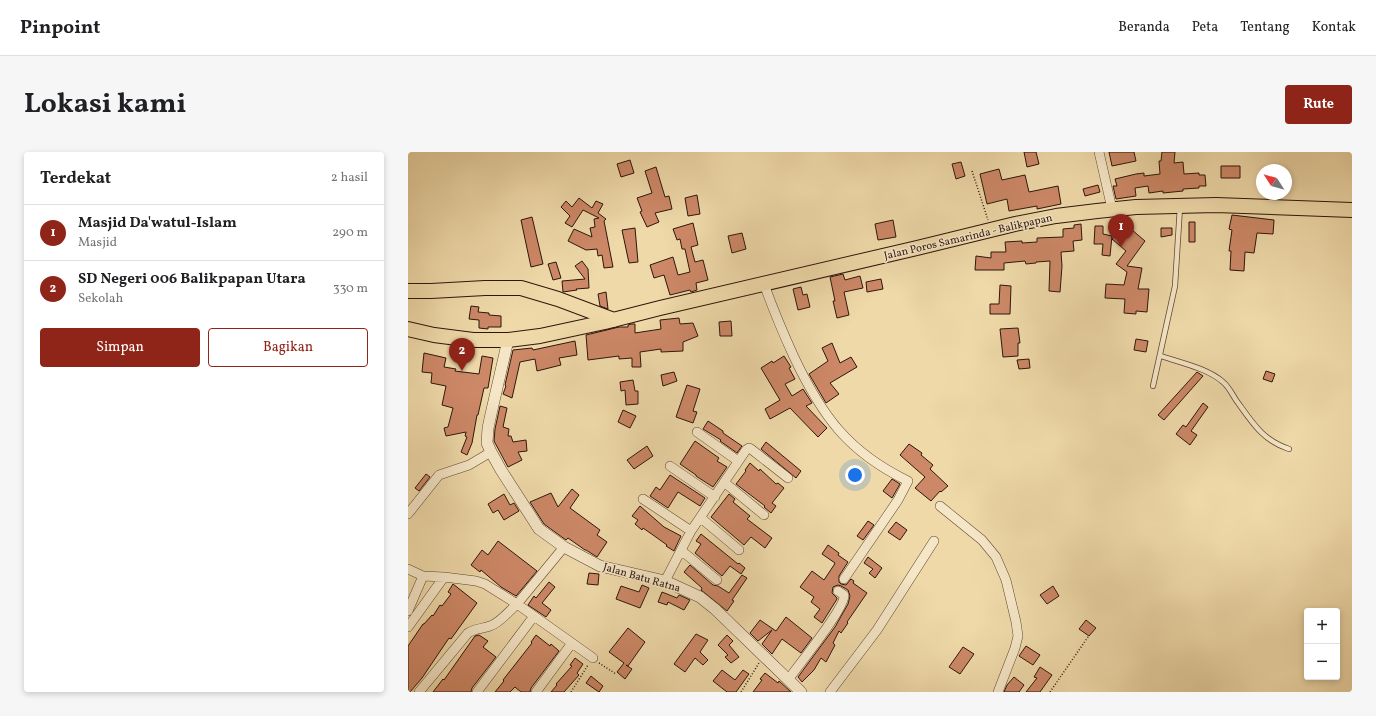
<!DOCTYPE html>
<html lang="id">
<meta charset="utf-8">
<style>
:root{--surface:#fff;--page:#f6f6f6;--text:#202124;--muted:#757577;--line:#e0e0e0;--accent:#8f2418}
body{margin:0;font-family:Vollkorn,serif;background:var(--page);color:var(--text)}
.controls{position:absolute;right:12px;bottom:12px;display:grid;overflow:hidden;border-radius:4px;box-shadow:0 2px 6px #0003}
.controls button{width:36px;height:36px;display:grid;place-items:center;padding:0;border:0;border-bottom:1px solid var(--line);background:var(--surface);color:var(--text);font:20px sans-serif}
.compass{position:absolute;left:848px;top:12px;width:36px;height:36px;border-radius:50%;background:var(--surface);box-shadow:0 2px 6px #0003;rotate:306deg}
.you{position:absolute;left:447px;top:323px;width:14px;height:14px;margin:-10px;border:3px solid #fff;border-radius:50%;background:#1a73e8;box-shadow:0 0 0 6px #1a73e833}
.badge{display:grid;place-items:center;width:26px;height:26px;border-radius:50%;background:var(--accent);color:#fff;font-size:13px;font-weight:700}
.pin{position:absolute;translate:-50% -33px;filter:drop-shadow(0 1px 2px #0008)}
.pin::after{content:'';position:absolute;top:21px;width:14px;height:12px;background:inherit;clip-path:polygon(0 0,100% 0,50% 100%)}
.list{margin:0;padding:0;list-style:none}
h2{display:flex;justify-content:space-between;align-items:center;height:52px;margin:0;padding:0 16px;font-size:17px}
h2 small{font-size:13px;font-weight:400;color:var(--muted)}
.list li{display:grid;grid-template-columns:26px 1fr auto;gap:12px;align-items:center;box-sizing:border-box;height:56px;padding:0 16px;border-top:1px solid var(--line)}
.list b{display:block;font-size:15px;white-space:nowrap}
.list p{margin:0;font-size:13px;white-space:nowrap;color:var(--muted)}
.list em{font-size:13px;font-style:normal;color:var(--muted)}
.actions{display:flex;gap:8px;padding:12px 16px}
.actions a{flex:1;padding:9px 0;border:1px solid var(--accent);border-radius:4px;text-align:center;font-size:14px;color:var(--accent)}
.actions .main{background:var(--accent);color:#fff}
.map{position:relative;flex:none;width:944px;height:540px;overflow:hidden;border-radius:4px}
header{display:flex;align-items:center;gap:24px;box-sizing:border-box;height:56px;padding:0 20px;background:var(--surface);border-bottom:1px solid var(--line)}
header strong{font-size:19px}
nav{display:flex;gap:22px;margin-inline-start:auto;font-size:14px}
.intro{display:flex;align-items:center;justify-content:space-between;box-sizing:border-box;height:96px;padding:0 24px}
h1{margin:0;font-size:28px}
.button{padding:10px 18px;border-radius:4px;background:var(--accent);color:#fff;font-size:14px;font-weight:700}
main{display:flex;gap:24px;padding:0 24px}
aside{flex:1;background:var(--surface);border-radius:4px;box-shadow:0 2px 6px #0003}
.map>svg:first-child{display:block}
.building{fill:#cd8867;stroke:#2d160b}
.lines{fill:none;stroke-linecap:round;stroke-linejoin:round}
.service-casing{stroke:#5e4732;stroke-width:6}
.minor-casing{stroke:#5e4732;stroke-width:10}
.tertiary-casing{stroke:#5e4732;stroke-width:12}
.trunk-casing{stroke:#2d160b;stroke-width:16}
.path{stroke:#2d160b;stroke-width:1.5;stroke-dasharray:1 2;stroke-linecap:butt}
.service{stroke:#f5e6c7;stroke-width:4.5}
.minor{stroke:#f5e6c7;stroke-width:9}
.tertiary{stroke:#f5e6c7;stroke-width:11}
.trunk{stroke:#efd9a9;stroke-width:14}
.labels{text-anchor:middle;stroke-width:3;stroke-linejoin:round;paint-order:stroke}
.street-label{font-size:11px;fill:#2d160b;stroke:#f5e6c7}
</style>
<header>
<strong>Pinpoint</strong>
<nav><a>Beranda</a><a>Peta</a><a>Tentang</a><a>Kontak</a></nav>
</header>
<div class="intro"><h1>Lokasi kami</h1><a class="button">Rute</a></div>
<main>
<aside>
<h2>Terdekat<small>2 hasil</small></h2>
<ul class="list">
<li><span class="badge">1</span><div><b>Masjid Da'watul-Islam</b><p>Masjid</p></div><em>290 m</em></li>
<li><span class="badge">2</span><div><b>SD Negeri 006 Balikpapan Utara</b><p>Sekolah</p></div><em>330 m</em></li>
</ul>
<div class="actions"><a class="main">Simpan</a><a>Bagikan</a></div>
</aside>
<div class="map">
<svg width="944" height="540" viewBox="0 0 944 540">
<rect width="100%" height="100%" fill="#efd9a9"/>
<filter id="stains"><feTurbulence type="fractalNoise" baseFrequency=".005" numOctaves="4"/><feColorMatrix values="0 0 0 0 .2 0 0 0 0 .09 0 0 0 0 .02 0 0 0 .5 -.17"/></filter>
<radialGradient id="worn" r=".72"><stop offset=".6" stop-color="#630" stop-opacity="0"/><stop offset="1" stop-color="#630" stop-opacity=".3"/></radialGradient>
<!-- building -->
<path class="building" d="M616 0H628L631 12 619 15Z
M701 0H726L728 9 704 14Z
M754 0H767L766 11 775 10 776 22 791 21V23H797L798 34H791V36L775 37V39L755 41V39L741 41 740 34 727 36 728 44 708 47 705 34H709L707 27 728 22 736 21V24L752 22 751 9H753Z
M222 8 226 21 213 25 209 12Z
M553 10 557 24 548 27 544 12Z
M813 14H832V26H813Z
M248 15 257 45 261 44 264 57 247 61 251 70 239 75 232 60 234 59 229 46 244 41 237 19Z
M591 17 594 28 617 23 621 40 650 34 653 52 629 57V54L601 59 599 47 579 52 572 22Z
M690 33 692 40 677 44 675 37Z
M289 43 292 62 280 64 277 46Z
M171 46 184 56 188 49 195 52 190 61 198 67 196 69 197 74 205 115 196 116 194 103 190 104 189 97 178 98 160 89 166 77 184 85 182 76 187 75 186 67 191 66 175 58 164 75 157 71 162 64 153 55 158 49 164 55Z
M824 63 866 68 865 82 849 81 846 101 837 100 836 119 822 118 823 99H821L824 78 821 77Z
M124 65 135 112 123 115 113 68Z
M485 68 488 85 470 88 467 72Z
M781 70H787V90H781Z
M285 71 290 93 283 95 287 110 295 108 300 128 288 131 289 138 283 140 282 138 262 143 256 123 246 126 242 113 265 105 270 123 282 120 277 97H274L272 87 269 88 265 77Z
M673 72 674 88 665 89 666 99 653 100 654 114 652 140 641 139 642 109 628 110V111L618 112 617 109 596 111V118H567L568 104 583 106V100H598L597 90 614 89V91L629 90V86L655 85V77L666 76V73Z
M717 72 737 89 719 114 734 116 730 137H741L739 160 728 159V162L716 161 717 147 697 146 698 132 716 133 719 120 708 112 718 99 704 87Z
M687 74H695V82L704 84 702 104 694 103 695 92H686Z
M227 76 230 110 221 111 214 78Z
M753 76H764V83L753 85Z
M334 81 338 97 324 101 320 84Z
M174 109 180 117 181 136 168 137 169 138 155 140 154 129 177 127 167 114Z
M148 110 153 126 145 128 140 112Z
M435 122 437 128 452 124 455 136 436 140 441 163 429 166 425 149H427L422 125Z
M473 127 475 137 459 140 458 130Z
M592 133 603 134 602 162H582V152H591Z
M393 135 395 143 399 142 402 155 390 158 385 137Z
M198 140 200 157 192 154 190 142Z
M63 154 71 155 70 160 81 161V163L93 164V175H80V177L71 176V168L61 167Z
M271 166 272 172 285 171 290 184 275 190V199L253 200V197L232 200 233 215H224V206L211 207V204L180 208 178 183 211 175H220V173L223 172H227V181L253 177 252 168Z
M323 169 324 184H312L311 170Z
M610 176 612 191H610V204L595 205 592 177Z
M728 187 740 189 738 200 726 198Z
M167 189 169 203 151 206 153 213 129 219 127 207 112 210 104 246 95 242 98 234 97 233 105 198 124 196 125 198Z
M424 191 432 211 443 205 449 215 422 231 431 242 418 251 401 222 420 209 414 196Z
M16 201 38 206 36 215 48 217 47 219 71 222 74 204 85 206 80 236H76L70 263H69L64 291 59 303 53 300 59 285 57 284 58 280 38 284 36 276 40 275 45 256 34 253 38 234 23 231 24 221 14 220Z
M376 204 383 215 381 216 387 227 377 232 384 244 395 237 404 251 398 254 419 276 410 285 382 256 362 267 357 257 372 248 353 216 364 209 365 211Z
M621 207 622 216 611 217 609 208Z
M858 219 867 222 864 230 855 227Z
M266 220 269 229 255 234 253 223Z
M789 220 795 224 756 268 750 263Z
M225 228 227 239H230V252L218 253 217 238 213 239 212 230Z
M279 233 292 237 285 259 289 260 285 271 268 265Z
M795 251 800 255 783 279 789 283 782 293 768 282 775 273 778 275Z
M92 254 99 256 95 275 101 277 100 284H103L105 290 118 288 119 299 110 300 114 308 100 315 86 289 87 277Z
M215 258 228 264 222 276 210 270Z
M300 269 315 279V281L334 294 329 301 312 289 313 288 295 277Z
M287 289 311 306 309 309 319 315 305 335 288 324V323L272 312Z
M358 290 393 319 388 326 353 297Z
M501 292 514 301 513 303 525 313 522 317 540 334 533 340 532 339 523 349 507 336 517 325 492 303Z
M239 294 245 304 226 317 219 308Z
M342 311 351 319 352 317 368 332 370 331 376 336 364 351 368 354 363 361 356 355 357 354 328 332 338 319 337 318Z
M18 322 22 325 11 339 7 336Z
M262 323 297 346 292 354 270 340 260 356 242 344 248 335 252 338Z
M484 327 492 332 484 346 475 339Z
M164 337 171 343 162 356 192 378 189 383 199 390 189 405 178 398H177L160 386 158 388 136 372 122 350 143 341 150 355Z
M96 342 102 353 106 351 111 359 96 368 90 358 85 361 80 352Z
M321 342 327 347 325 350 342 364 339 367 364 386 357 396 343 385 336 393 303 365Z
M232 354 256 375 273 384 266 399 258 394 259 393 245 383 235 376 234 378 227 372 230 368 224 364Z
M460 369 466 373 455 388 449 384Z
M488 370 499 378 492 388 480 380Z
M293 382 330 412 331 411 337 416 333 422 322 414 314 424 287 401 293 392 288 389Z
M90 389 129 419 108 444 93 435 73 418 72 420 63 413 74 398 80 403Z
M420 393 431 401 430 403 440 410 431 424V430L433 432 438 433 443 427 446 429 445 431 459 441 439 470 440 471 433 481 431 479 425 491 427 493 418 510 413 506 406 518 394 530 390 525 427 475 440 452 442 444 440 438 433 434 430 433 425 435 424 441 429 446V447L414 471 406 465 412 457 403 450 406 445 392 435 404 419 416 428 426 413 427 411 414 402Z
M460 405 474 416 467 426 461 421 465 417 456 411Z
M282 413 305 433 310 434 321 441 334 423 339 426 324 448 326 449 319 459 293 438 294 436 276 420Z
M181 421 191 422 190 433 179 432Z
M141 430 147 435 134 451 143 458 138 465 120 453 126 444 128 446Z
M45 432 69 451 43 487 41 486 14 526 2 540H0V494L15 472H16L24 463 25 464 32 453 34 454 43 442 40 440Z
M234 433 241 436 232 456 208 447 213 434 231 440Z
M645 434 651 444 639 452 632 443Z
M254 440 269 446 271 443 282 448 276 458 260 450 259 453 250 450Z
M378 465 404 486 393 501 374 487 364 502 354 492 364 478 350 489 342 481 352 468 368 479Z
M678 468 688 476 681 484 671 477Z
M220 476 237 490 220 514 218 513 224 517 217 527 209 520 216 511 201 500Z
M288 482 300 488 292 500 300 508 295 513 287 506 277 520 266 512Z
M71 483 80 489 75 495 88 505 64 536 63 540H25L35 527 36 528 67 484Z
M128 483 142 494 143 492 151 499 123 536 122 540H113L107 535 102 540H87L96 529 95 528 124 491 123 490Z
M319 483 325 489 321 493 331 505 323 511 317 505 320 503 310 493Z
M618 494 632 503 625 513 611 504Z
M555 495 566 502 552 522 541 515Z
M167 506 175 512 169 521 171 523 156 540H143L149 533 148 532 164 514 162 513Z
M632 515 644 523 632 540H618L629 526 626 525Z
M314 518 327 528 335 518 341 522 328 540H319L305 529Z
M357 521 370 531 371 529 383 540H345L354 528 352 527Z
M183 524 195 534 191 540 178 531Z
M606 525 616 533 611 540H596L599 533Z"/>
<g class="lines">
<defs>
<path id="service" d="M753 204C773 211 799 216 815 230 821 235 824 242 828 248 844 270 854 288 881 297
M745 234 767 134 772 55"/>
<path id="minor" d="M691 0 704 57
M356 132C365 157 375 181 386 205 414 264 440 300 500 329L490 348 436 427
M289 280 330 309
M262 314 307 345
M316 330 356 363
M235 347 283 379
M532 354 574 388 588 405 598 428 608 470 610 484 607 496 590 540
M0 362 31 323 61 313 83 300
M293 366 331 398
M274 399 309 428
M0 417 15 424 36 425 68 429 77 432 109 452C101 459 92 471 82 474 74 477 68 476 60 481L11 540
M257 429 283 379 338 298 341 296 343 297 380 326
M0 459 15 424
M0 475 36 425
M164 491 185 506
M380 528C389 515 438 455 436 443L430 439
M69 540 126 464
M128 540 164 491 109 452 156 395
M422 540 469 478 526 389"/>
<path id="tertiary" d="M100 188 83 262 80 276 79 291 83 300 93 318 131 377 156 395 192 414 257 429 292 445 307 457 393 540"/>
<path id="trunk" d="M0 139H23L77 136H113L150 147 206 168
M0 177 26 183 65 188H100L132 184 197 170 252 156 509 96 607 72 648 64 689 59 728 55 808 53 944 58"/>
</defs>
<!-- service casing -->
<use href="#service" class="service-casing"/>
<!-- minor casing -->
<use href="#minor" class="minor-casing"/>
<!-- tertiary casing -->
<use href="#tertiary" class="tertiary-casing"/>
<!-- trunk casing -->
<use href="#trunk" class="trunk-casing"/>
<!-- path -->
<path class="path" d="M564 19 580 68
M191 511 208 522
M163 540 180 513
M333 540 351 511
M642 540 680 485"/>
<!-- service -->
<use href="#service" class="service"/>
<!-- minor -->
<use href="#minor" class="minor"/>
<!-- tertiary -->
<use href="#tertiary" class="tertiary"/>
<!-- trunk -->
<use href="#trunk" class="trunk"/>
</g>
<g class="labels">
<!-- street labels -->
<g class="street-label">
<text transform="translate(560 84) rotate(-13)" y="4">Jalan Poros Samarinda - Balikpapan</text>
<text transform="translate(234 425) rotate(16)" y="4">Jalan Batu Ratna</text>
</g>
</g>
<rect width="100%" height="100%" filter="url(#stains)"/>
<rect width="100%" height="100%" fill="url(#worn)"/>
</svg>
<div class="controls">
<button>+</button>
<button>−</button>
</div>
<svg class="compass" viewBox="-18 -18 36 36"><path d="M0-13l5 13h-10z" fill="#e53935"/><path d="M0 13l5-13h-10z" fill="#757577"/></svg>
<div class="you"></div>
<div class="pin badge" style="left:713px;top:95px">1</div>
<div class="pin badge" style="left:54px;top:219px">2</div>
</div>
</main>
